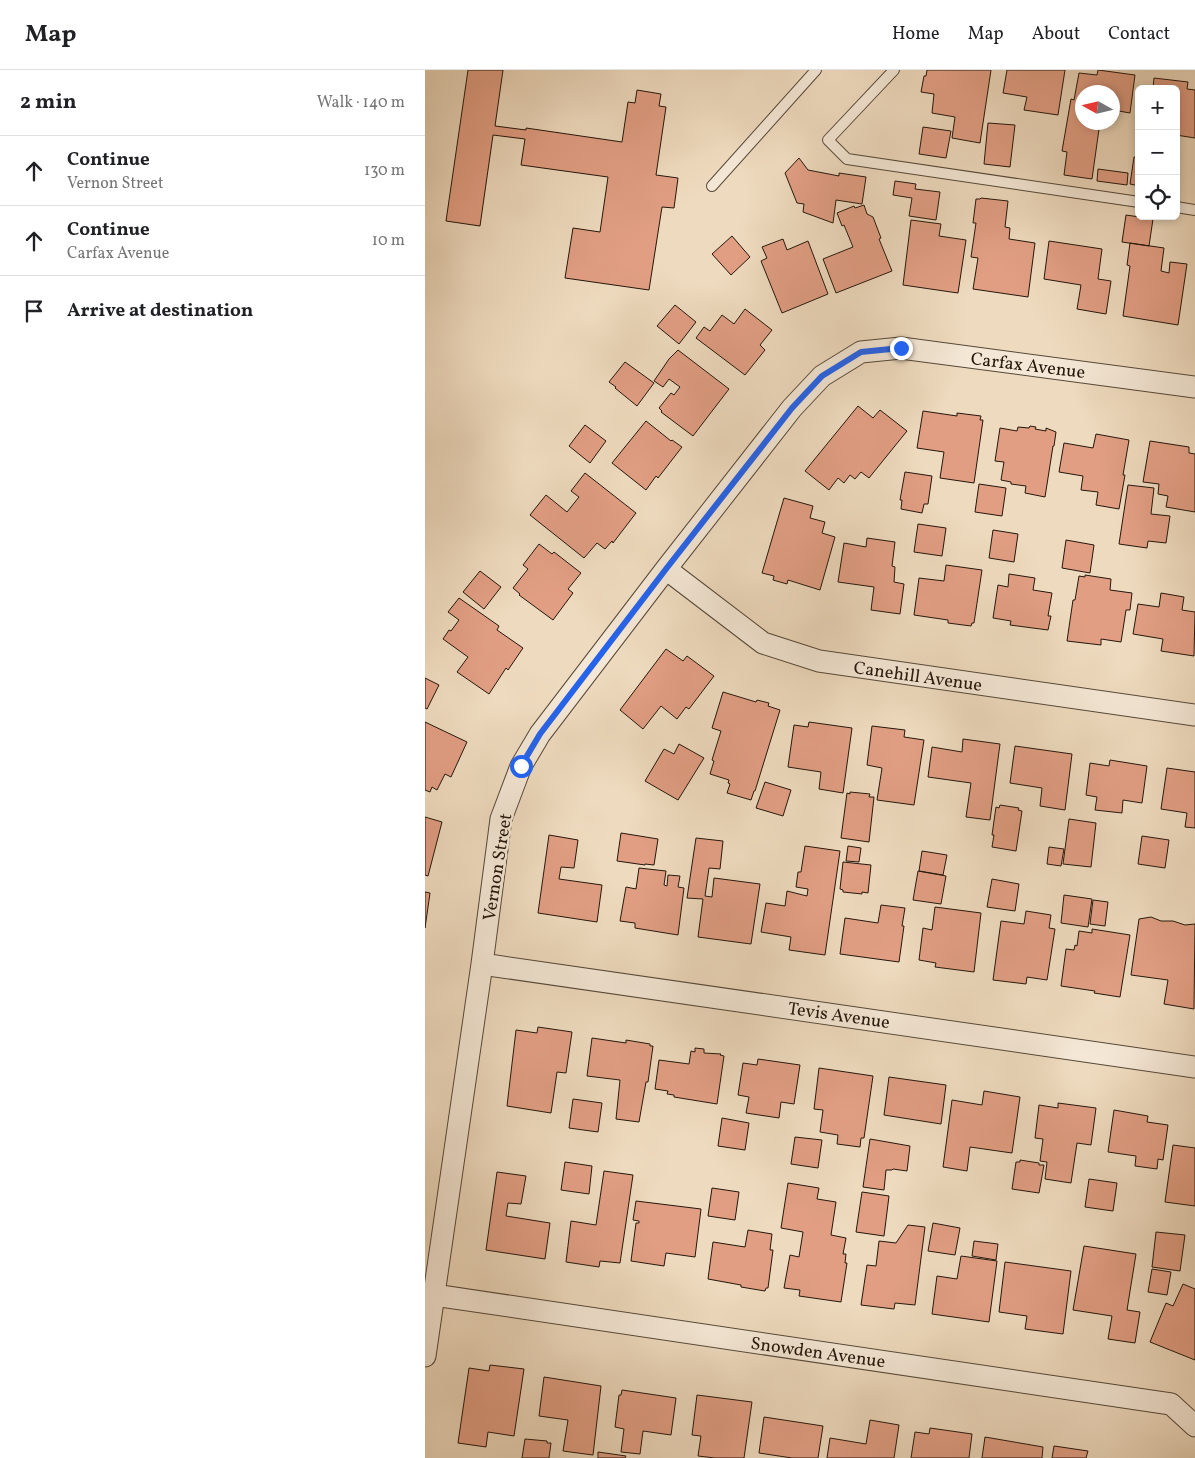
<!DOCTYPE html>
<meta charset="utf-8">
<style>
:root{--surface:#fff;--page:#f6f6f6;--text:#202124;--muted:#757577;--line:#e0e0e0}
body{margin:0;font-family:Vollkorn,serif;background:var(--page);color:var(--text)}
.controls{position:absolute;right:15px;top:15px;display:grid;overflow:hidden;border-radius:8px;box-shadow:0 2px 8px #0003}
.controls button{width:45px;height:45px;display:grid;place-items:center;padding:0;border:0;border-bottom:1px solid var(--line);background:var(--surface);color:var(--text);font:25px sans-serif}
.compass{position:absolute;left:650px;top:15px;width:45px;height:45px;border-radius:50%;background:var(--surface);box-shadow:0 2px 8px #0003;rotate:278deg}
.stop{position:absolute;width:15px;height:15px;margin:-11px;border:4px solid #2563eb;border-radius:50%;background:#fff}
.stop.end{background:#2563eb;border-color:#fff;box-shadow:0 1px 5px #0008}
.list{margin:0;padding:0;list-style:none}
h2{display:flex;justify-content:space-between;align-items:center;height:65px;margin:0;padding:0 20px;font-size:21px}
h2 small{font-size:16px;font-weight:400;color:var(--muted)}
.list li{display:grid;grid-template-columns:32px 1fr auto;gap:15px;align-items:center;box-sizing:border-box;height:70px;padding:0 20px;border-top:1px solid var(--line)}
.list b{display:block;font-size:19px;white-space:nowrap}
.list p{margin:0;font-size:16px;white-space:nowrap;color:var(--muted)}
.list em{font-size:16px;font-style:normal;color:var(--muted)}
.icon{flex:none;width:28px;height:28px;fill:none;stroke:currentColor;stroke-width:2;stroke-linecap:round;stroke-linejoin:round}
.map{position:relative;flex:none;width:770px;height:1388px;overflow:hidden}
header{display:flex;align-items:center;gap:30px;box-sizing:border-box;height:70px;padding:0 25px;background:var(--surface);border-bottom:1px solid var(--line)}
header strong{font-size:24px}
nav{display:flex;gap:28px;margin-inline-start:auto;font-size:18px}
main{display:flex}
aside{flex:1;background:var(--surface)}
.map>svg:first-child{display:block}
.building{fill:#e19e83;stroke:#24170b}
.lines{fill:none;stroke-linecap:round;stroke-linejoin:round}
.lane-casing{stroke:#564838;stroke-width:12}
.street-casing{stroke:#564838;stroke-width:23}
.lane{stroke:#f4e7d5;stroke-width:10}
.street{stroke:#f4e7d5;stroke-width:21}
.route{stroke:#2563eb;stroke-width:6}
.labels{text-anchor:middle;stroke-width:5;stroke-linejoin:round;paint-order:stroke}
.street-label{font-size:18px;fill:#24170b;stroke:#f4e7d5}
</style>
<header>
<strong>Map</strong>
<nav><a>Home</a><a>Map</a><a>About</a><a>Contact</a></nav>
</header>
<main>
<aside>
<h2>2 min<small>Walk · 140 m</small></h2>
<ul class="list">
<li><svg class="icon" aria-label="ahead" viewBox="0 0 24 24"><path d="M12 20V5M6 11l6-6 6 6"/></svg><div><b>Continue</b><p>Vernon Street</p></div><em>130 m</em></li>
<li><svg class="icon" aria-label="ahead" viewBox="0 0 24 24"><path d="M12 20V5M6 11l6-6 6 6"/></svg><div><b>Continue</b><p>Carfax Avenue</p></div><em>10 m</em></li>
<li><svg class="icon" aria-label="arrive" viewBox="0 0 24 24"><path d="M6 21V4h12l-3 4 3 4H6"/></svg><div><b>Arrive at destination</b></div></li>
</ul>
</aside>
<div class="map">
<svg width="770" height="1388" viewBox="0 0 770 1388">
<rect width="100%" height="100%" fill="#eedabe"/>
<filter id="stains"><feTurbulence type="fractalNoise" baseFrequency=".004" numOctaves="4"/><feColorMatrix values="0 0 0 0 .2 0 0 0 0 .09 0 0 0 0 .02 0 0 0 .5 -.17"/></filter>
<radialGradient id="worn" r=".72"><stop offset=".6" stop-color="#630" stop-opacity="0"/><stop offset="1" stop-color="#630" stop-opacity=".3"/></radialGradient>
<!-- building -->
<path class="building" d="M43 0H78L70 56 101 60V58L197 72 203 32 210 33 212 20 236 24 234 36 241 37 231 105 253 108 249 138 237 137 224 220 140 208 148 158 175 162 183 107 96 95 100 69 68 65 55 156 21 151Z
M502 0H566L555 73 527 68 530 47 507 43 509 24 496 22 499 6H501Z
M582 0H640L633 45 599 40 602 27 578 23Z
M673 0 710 5 705 43 688 40V22H658V52H675L667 109 639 105 642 82 637 81 646 29 649 30 654 3 672 5Z
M729 8 763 12 762 19 770 20V68L751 65V19H728Z
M563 53 590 55 585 97 559 94Z
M498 57 526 61 521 88 494 84Z
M709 87H714V116L705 114Z
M374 88 383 100 414 106V103L441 107 437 134 411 130 408 153 378 142 379 134 372 133 360 103Z
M673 99 703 103 702 115 672 111Z
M470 111 491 114 490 119 515 122 511 150 484 146 487 128 468 125Z
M556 128 583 131 580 157 585 158 584 169 610 173 603 227 548 219 553 188 546 187 551 153H548L551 129H555Z
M439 135 442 144 448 147 456 168 454 169 467 201 411 223 398 189 428 177 419 155 417 156 412 143 429 136 430 138Z
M701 145 728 149 724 176 697 172Z
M486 150 516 154 514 166 541 170 533 223 478 215Z
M307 166 325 187 306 205 287 184Z
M358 169 362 180 383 171 403 224 357 243 336 191 342 188 337 177Z
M624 171 677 179 673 209 686 211 681 244 652 239 656 215 619 209Z
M705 173 739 178 736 201 744 203 745 192 762 194 753 255 698 246 705 196 702 195Z
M250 235 271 252 254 274 232 256Z
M320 239 347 260 335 275 340 280 320 305 271 268 279 257 285 261 297 245 309 254Z
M253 280 304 319 268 366 236 342 237 341 234 338 246 323 249 325 255 317 244 309 238 317 229 311 244 289Z
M200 292 229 313 212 336 190 318 191 317 184 312Z
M433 336 448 348 455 340 482 361 444 408 436 402 430 409 425 405 419 413 413 408 404 420 380 401Z
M498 341 532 346V343L556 346 555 350H558L549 413 515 408 519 382 492 378Z
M221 351 246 371 247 370 257 377 233 408 231 406 221 420 187 393Z
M160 355 181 371 165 393 144 376Z
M605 356 611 357 610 359 621 361V358L631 362 629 376H628L620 427 600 423 601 416 586 414V412L576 410 579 392 570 391 575 358 592 361 593 357 604 358Z
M671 364 704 370 698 405H700L694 439 671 435 673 422 656 420 658 406 634 402 639 373 668 378Z
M725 371 764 377V383L770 384V442L741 437 743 426 733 424 734 414 718 412Z
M480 402 507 406 503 434H499L497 443 476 439 477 430H475Z
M160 403 211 443 188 473 187 471 180 479 172 473 159 488 105 445 121 425 142 442 154 427 146 421Z
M554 414 581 418 577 446 550 442Z
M703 415 729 418 726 444 745 446 741 473 723 471 722 478 694 474Z
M359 428 388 436 385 448 400 452 397 463 410 467 395 520 363 510 362 514 348 510 349 506 337 503Z
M493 454 521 458 517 486 489 482Z
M568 460 593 464 589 492 564 488Z
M442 468 470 472 467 496 470 497 469 512 479 514 475 544 446 540 449 517 413 512 419 473 441 477Z
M641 470 669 475 665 503 637 498Z
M114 474 127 484 129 482 156 503 143 519 148 523 128 550 94 525 95 524 88 518 103 499 98 495Z
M521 495 557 500 549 553H547L546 556 523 553V550L489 545 494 508 519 511Z
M55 501 76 517 59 539 38 522Z
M584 504 610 508 608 520 627 523 623 546H626L623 560 585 555 586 551 568 548 573 515 583 517Z
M660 505 686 509 685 520 707 523 705 540H701L696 572 676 569V575L642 571 648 530H650L654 506 660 507Z
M736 523 759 527 757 540 770 542 769 586 736 581 738 569 708 564 713 534 734 537Z
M34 528 74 556 72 560 98 578 83 600 81 598 64 624 32 602 43 587 18 569 24 560 26 561 34 550 23 542Z
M241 579 258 591 262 586 289 606 264 639 261 637 252 649 236 636 218 659 195 640Z
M0 608 14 615 2 639 0 638Z
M298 622 331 632 332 630 344 633 343 636 355 640 330 721H329L326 730 302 723 305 714 303 713 304 710 285 704 289 691 287 690 296 661 287 658Z
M0 652 42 672 26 707 20 704 12 720 7 717 5 722 0 720Z
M384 652 427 658 418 723 394 719 396 702 363 697 369 655 383 657Z
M447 656 480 660 479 667 499 670 489 735 452 730 457 698 442 695Z
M538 669 575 674 565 750 541 747 546 713 503 707 507 677 537 682Z
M254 674 279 688 253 730 220 711 239 679 249 684Z
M590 676 647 684 640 740 615 736 617 718 585 713Z
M685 690 722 696 717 733 698 730 697 743 670 740 672 727 661 725 665 693 684 696Z
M742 698 770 702V758L760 757 762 743 736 739Z
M340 712 366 720 358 746 331 738Z
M425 722 445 724 444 727H449L444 772 416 768 422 723 425 724Z
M575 735 594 738 593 740 597 741 591 781 567 777 569 765H567L571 737 574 738Z
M0 747 17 752 3 806 0 805Z
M644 749 671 753 666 797 638 794Z
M196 763 233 769 229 795 220 794V795L192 791Z
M124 765 153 770 149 798 136 797 134 809 177 815 172 852 113 843Z
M717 766 744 770 740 798 713 794Z
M271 768 298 771 295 799 284 798 280 826 287 827 289 808 335 814 326 874 273 867 278 829 262 828Z
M380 776 415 781 400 885 364 880 366 867 336 862 341 833 360 836 362 821 382 826 383 819 371 817 373 802H376Z
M423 776 436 778 434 792 421 791Z
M624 777 639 779 636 796 622 794Z
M497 781 522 785 518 805 494 801Z
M418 792 446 795 443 823 437 822V824L418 822V820L415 819Z
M214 798 241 801 239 815 242 816 243 805 255 806 253 817 259 818 253 865 210 858V853L195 851 201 817 211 819Z
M493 801 521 806 516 834 488 830Z
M567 809 594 814 590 841 562 837Z
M0 822 5 823 0 858Z
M639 825 667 829 663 857 636 853Z
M668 830 683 832 680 856 665 854Z
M456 835 480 838 477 856H479L474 892 415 884 420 848 453 853Z
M510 837 556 843 549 902 510 897 511 893 494 890 498 858 507 860Z
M601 841 626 845 624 858 630 859 622 910 602 907 601 914 568 910 576 851 599 854Z
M726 847 736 851H748L760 855 770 854 769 939 739 934 743 910 706 905 714 849Z
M667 859 705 865 695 927 669 923 670 921 636 916 641 879 649 880 650 875 652 876 654 861 667 863Z
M113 957 147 962 141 1003 132 1002 126 1043 82 1036 91 960 112 963Z
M167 968 201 973V970L225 974V976H228L223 1012H221L214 1052 191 1049 195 1010 162 1006Z
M270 978 279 979V983L296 984 295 985 299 986 292 1034 249 1027V1025L242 1024 243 1021 230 1019 234 990 264 994 266 981 270 982Z
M333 989 375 995 369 1034 356 1032 354 1048 321 1043 324 1027 313 1025 318 993 332 995Z
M394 998 448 1006 439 1068H436L435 1077 412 1074 413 1065 395 1062 398 1040 389 1039Z
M464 1007 521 1015 516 1054 459 1045Z
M559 1021 595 1027 587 1083 545 1077 542 1101 518 1097 527 1030 557 1035Z
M148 1029 177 1033 173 1062 144 1058Z
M633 1033 671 1038 666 1075 652 1073 646 1113 620 1109 622 1092 615 1091 618 1069 610 1068 614 1035 633 1038Z
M689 1040 723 1046 722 1052 743 1055 738 1090 733 1089 732 1099 710 1096 711 1086 683 1082Z
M297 1048 324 1053 320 1080 293 1076Z
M370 1067 397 1070 393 1098 366 1094Z
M445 1069 485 1076 482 1101 468 1099 467 1100H461L459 1120 438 1117Z
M748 1075 770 1078V1136L740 1132Z
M595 1090 614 1093V1095H619L614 1123 587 1119 591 1092H595Z
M140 1092 167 1096 164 1124 136 1120Z
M179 1101 208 1105 195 1193 175 1191 174 1197 141 1192 146 1151 171 1155Z
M72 1102 101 1106 96 1134 83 1133 81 1146 125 1153 120 1189 61 1180Z
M664 1109 692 1113 688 1141 660 1137Z
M363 1113 394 1118 392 1129 411 1132 406 1165 421 1168 418 1184H421L420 1193H422L416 1232 374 1226 375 1220 359 1218 365 1185 374 1187 378 1162 356 1158Z
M287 1118 314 1122 310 1150 283 1146Z
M437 1122 464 1126 459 1166 431 1162Z
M211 1131 276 1139 270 1187 241 1183 239 1196 206 1191 211 1153H214V1151L208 1150Z
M508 1153 535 1158 530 1185 503 1181Z
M483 1155 500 1157 490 1235 470 1233 469 1239 436 1235 442 1195 451 1196 454 1171 471 1173Z
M323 1160 347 1164 345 1180H348L343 1218H341L340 1221 316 1217V1215L283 1209 288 1172 320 1177Z
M731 1162 760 1165 755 1201 727 1197Z
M549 1171 573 1174 571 1190 547 1186Z
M659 1176 711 1184 702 1240 715 1242 710 1273 683 1269 687 1246 648 1240Z
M536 1186 572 1191 564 1252 507 1244 512 1206 532 1209Z
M580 1192 646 1201 638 1264 600 1259 602 1246 574 1242Z
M727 1199 746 1202 742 1225 723 1222Z
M758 1214 770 1219V1290L725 1272 741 1233 748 1236Z
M65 1295 99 1299 89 1366 63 1362 61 1377 33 1373 44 1298 64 1301Z
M119 1307 176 1316 168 1385 138 1381 143 1350 114 1346Z
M197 1320 251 1328 246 1365 218 1361 215 1384 196 1382 199 1359 190 1357 194 1325H196Z
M272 1325 327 1332 319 1388H290L273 1386 276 1366 267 1365Z
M339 1347 398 1356 393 1388H367L334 1383Z
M445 1350 474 1355 469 1388H402L405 1368 441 1374Z
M505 1358 547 1364 544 1388H486L490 1362 504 1364Z
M560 1367 618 1377 617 1388H557Z
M100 1369 122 1371V1373H126L124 1388H97Z
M629 1376 663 1381 661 1388H627Z
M173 1382 201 1386 200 1388H173Z"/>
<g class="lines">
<defs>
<path id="lane" d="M469 0 403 70 422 89 714 132
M287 116 391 0
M751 137 770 140"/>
<path id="street" d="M241 499 338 573 394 591 770 645
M57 894 770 997
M9 1225 746 1334 770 1356
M0 1286 57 894 76 749 96 696 115 664 241 499 367 338 397 306 436 282 476 278 770 317"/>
</defs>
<!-- lane casing -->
<use href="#lane" class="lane-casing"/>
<!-- street casing -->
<use href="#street" class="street-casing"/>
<!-- lane -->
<use href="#lane" class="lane"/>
<!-- street -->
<use href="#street" class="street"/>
</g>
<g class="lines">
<!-- route -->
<path class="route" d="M96 696 115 664 241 499 367 338 397 306 436 282 476 278"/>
</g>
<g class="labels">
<!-- street labels -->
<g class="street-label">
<text transform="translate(603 295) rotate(7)" y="6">Carfax Avenue</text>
<text transform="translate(493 606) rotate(8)" y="6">Canehill Avenue</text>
<text transform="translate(72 797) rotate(-81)" y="6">Vernon Street</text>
<text transform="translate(414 945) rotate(8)" y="6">Tevis Avenue</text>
<text transform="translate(393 1282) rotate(8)" y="6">Snowden Avenue</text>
</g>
</g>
<rect width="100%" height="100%" filter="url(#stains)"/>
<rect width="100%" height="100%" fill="url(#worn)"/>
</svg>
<div class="controls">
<button>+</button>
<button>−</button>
<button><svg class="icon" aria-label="locate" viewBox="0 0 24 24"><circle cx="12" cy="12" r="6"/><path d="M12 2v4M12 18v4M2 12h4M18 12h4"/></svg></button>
</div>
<svg class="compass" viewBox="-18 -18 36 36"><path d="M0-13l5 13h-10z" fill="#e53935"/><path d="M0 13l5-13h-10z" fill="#757577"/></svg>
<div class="stop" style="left:96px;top:696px"></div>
<div class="stop end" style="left:476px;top:278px"></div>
</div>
</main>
